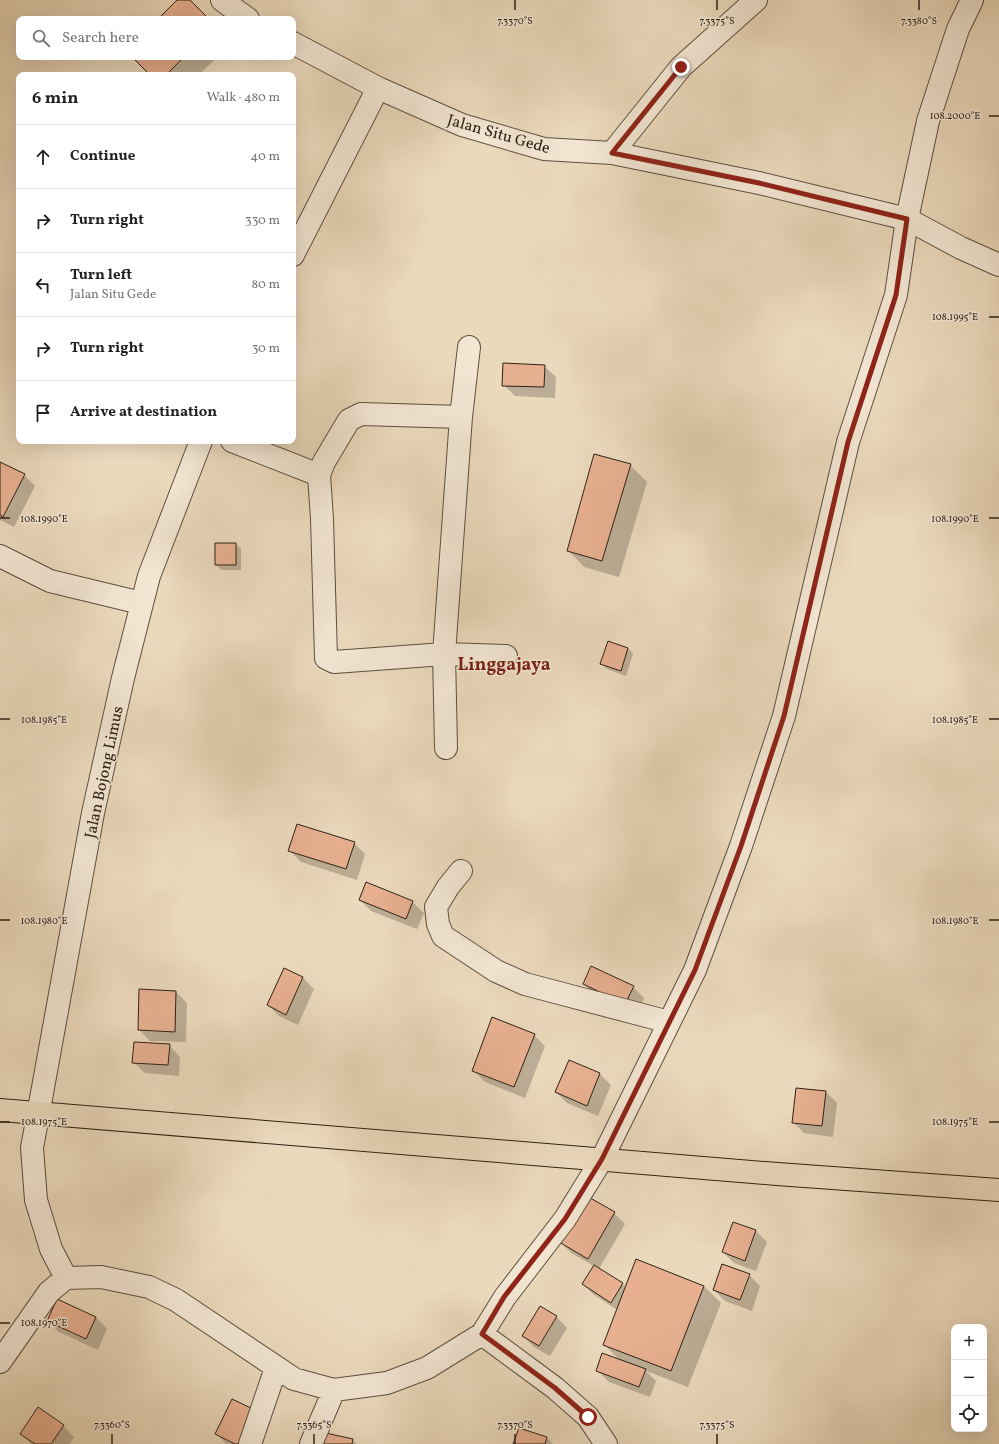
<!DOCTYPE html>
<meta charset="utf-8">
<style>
:root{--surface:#fff;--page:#f6f6f6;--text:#202124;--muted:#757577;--line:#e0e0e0}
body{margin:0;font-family:Vollkorn,serif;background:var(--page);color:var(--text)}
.controls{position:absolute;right:12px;bottom:12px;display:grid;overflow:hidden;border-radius:8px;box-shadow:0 4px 16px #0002}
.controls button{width:36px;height:36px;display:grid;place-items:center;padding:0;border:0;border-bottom:1px solid var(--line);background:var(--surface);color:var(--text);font:20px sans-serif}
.stop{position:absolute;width:12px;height:12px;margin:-9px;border:3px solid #8f2418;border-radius:50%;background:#fff}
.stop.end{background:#8f2418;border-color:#fff;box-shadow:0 1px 4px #0008}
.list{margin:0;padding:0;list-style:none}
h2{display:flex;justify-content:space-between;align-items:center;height:52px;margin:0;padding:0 16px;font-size:17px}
h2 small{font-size:13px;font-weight:400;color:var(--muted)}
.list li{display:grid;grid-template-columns:26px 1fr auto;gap:12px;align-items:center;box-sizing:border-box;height:64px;padding:0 16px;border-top:1px solid var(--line)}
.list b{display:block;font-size:15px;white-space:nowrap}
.list p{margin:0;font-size:13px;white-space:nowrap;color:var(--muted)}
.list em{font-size:13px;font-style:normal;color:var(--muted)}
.icon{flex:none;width:22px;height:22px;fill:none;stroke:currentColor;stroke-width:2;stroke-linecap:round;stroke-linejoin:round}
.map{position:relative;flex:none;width:999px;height:1444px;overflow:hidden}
.search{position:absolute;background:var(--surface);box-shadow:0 4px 16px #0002;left:16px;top:16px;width:280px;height:44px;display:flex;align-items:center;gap:10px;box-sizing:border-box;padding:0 14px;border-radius:8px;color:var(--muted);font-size:15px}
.panel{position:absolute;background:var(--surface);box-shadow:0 4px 16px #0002;left:16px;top:72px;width:280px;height:372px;border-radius:8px}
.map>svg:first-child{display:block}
.shadow{fill:#0003}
.building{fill:#e7b091;stroke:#2e2115}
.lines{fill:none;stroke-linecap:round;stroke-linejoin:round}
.minor-casing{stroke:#5d4f3f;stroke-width:24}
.primary-casing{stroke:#2e2115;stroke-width:24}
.minor{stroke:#f2e6d3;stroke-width:22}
.primary{stroke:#ebd9bc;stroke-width:22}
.route{stroke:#8f2418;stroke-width:5}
.ticks{fill:none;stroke:#2e2115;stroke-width:1.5}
.labels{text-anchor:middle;stroke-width:3;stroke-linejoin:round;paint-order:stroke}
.street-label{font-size:16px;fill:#2e2115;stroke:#f2e6d3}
.quarter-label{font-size:18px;font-weight:bold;fill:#7a1f14;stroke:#f2e6d3}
.ticks-label{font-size:10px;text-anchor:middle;fill:#2e2115;stroke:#f2e6d3;stroke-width:3;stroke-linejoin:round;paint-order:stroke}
</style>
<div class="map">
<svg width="999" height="1444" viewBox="0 0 999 1444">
<rect width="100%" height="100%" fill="#ebd9bc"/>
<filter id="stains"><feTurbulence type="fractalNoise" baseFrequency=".005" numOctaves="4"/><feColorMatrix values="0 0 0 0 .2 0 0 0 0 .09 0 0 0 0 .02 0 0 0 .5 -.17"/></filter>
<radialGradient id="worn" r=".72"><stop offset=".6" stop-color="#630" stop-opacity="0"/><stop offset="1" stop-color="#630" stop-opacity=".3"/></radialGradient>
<!-- shadow -->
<path class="shadow" d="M133 57H217L199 75H151Z
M544 366 556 377 555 398 515 396 504 385Z
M0 464 24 475 35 486 14 527 0 520Z
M630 465 647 482 619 577 584 567 568 550Z
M216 544H236L241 549V570H221L216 565Z
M628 648 633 654 626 676 607 669 602 664Z
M354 843 365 854 357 880 301 862 290 851Z
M360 900 412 902 424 913 417 929 371 911Z
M284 969 303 978 314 989 298 1025 279 1016 268 1005Z
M584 984 633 987 644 998 636 1015 595 995Z
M176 992 187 1003 186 1042 150 1041 139 1030Z
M534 1035 545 1046 525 1098 485 1082 473 1070Z
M169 1045 180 1057 179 1076 145 1073 133 1062Z
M569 1061 600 1074 611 1085 598 1116 567 1103 556 1092Z
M826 1092 837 1103 833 1137 804 1133 793 1122Z
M614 1213 625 1224 599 1269 626 1287 636 1260 704 1286 721 1303 688 1387 646 1371 656 1381 650 1397 609 1382 598 1371 620 1361 604 1344 617 1310 594 1295 583 1284 594 1266 571 1253 560 1241Z
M756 1231 767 1242 756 1271 734 1263 723 1252Z
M749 1275 760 1286 752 1311 725 1301 714 1290Z
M556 1316 567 1328 550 1356 534 1347 523 1336Z
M96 1317 107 1329 98 1350 59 1332 48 1321Z
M63 1426 74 1437 70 1444H31L22 1434Z
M520 1429 547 1438 553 1444H514Z
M216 1433 258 1444H226Z
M352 1440 357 1444H320Z"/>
<!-- building -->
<path class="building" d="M177 0H190L209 19H158Z
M132 57H184L166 75H150Z
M503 363 545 365 544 387 502 386Z
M594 454 631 464 602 561 567 551Z
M0 462 25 474 3 517 0 515Z
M215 543H236V565H215Z
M608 641 628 648 621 671 600 664Z
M297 824 355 842 346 869 288 851Z
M366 882 413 901 406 919 359 900Z
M591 966 634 986 625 1004 583 984Z
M284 968 303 977 286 1015 267 1005Z
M139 989 176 991 175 1032 138 1030Z
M492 1017 535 1034 514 1087 472 1071Z
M134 1042 170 1044 168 1065 132 1063Z
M569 1060 600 1073 587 1106 555 1092Z
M796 1088 826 1091 822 1126 792 1123Z
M585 1195 615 1212 588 1259 559 1242Z
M733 1222 756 1230 745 1261 722 1252Z
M636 1259 704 1286 671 1371 603 1345Z
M722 1264 750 1274 740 1300 713 1290Z
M594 1265 623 1283 611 1303 582 1284Z
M57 1299 96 1317 86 1339 47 1321Z
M540 1306 557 1316 539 1346 522 1336Z
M602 1353 646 1369 639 1387 596 1371Z
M232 1399 257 1411 241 1444H235L215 1434Z
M38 1407 64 1425 51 1444H35L20 1434Z
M519 1428 547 1437 545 1444H513Z
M321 1432 353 1439 352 1444H319Z"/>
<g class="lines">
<defs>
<path id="minor" d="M222 0 248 19
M293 43 378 88 462 125 544 149 612 153 759 183 907 219 961 248 999 265
M612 153 681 67 756 0
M293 255 378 88
M461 417 361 414 349 420 324 462 319 475 322 519 326 658 334 662 444 654 506 656
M232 441 319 475
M0 556 50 581 141 603
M446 748 444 654 461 417 469 347
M461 871 448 887 436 907 438 924 443 936 496 971 525 984 669 1022
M66 1278 51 1249 36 1200 32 1148 93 813 123 678 149 576 201 441
M482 1334 555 1388 588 1417 606 1444
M0 1362 49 1292 66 1278 101 1277 149 1287 176 1300 294 1379 334 1390 387 1383 427 1368 482 1334 505 1297 565 1219 602 1159 695 970 741 846 784 716 848 442 896 295 907 219 928 121 958 29 972 0
M250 1444 276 1368
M311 1444 334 1390"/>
<path id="primary" d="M0 1110 777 1174 999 1190"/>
</defs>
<!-- minor casing -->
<use href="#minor" class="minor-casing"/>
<!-- primary casing -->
<use href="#primary" class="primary-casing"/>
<!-- minor -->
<use href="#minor" class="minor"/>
<!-- primary -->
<use href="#primary" class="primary"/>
</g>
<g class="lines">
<!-- route -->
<path class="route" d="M588 1417 555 1388 482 1334 504 1297 565 1219 602 1159 695 970 741 846 784 716 848 442 896 295 907 219 759 183 612 153 681 67"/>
</g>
<!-- ticks -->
<path class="ticks" d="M515 0V10M717 0V10M919 0V10M989 116H999M989 317H999M0 518H10M989 518H999M0 719H10M989 719H999M0 920H10M989 920H999M0 1122H10M989 1122H999M0 1323H10M112 1434V1444M314 1434V1444M515 1434V1444M717 1434V1444"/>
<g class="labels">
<!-- street labels -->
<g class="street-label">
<text transform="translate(499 133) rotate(16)" y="6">Jalan Situ Gede</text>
<text transform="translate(103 772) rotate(-78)" y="6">Jalan Bojong Limus</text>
</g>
<!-- quarter labels -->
<g class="quarter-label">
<text x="504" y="670">Linggajaya</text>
</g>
</g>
<g class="ticks-label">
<text x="515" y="24">7.3370°S</text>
<text x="717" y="24">7.3375°S</text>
<text x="919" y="24">7.3380°S</text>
<text x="955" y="119">108.2000°E</text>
<text x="955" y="320">108.1995°E</text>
<text x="955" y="522">108.1990°E</text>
<text x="44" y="522">108.1990°E</text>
<text x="955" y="723">108.1985°E</text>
<text x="44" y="723">108.1985°E</text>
<text x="955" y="924">108.1980°E</text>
<text x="44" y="924">108.1980°E</text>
<text x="955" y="1125">108.1975°E</text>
<text x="44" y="1125">108.1975°E</text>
<text x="44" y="1326">108.1970°E</text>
<text x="112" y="1428">7.3360°S</text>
<text x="314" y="1428">7.3365°S</text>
<text x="515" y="1428">7.3370°S</text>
<text x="717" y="1428">7.3375°S</text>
</g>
<rect width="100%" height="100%" filter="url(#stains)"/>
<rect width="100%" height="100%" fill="url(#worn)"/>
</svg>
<div class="controls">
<button>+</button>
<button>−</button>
<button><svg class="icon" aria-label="locate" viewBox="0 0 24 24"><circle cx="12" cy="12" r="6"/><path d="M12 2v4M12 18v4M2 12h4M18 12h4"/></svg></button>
</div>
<div class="stop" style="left:588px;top:1417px"></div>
<div class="stop end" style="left:681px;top:67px"></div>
<div class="search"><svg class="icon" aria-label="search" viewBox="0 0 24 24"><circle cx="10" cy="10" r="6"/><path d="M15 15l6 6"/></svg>Search here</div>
<section class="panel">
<h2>6 min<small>Walk · 480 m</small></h2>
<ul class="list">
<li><svg class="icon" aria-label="ahead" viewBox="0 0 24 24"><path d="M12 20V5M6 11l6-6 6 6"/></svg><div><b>Continue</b></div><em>40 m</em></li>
<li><svg class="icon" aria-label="right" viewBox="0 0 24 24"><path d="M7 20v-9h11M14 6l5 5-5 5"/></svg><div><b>Turn right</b></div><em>330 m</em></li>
<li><svg class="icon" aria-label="left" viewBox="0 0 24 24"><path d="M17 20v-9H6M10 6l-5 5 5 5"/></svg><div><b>Turn left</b><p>Jalan Situ Gede</p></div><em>80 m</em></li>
<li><svg class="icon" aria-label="right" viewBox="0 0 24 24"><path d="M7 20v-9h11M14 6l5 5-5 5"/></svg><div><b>Turn right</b></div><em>30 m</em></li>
<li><svg class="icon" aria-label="arrive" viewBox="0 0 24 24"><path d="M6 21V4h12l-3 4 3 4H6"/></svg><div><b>Arrive at destination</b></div></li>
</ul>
</section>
</div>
